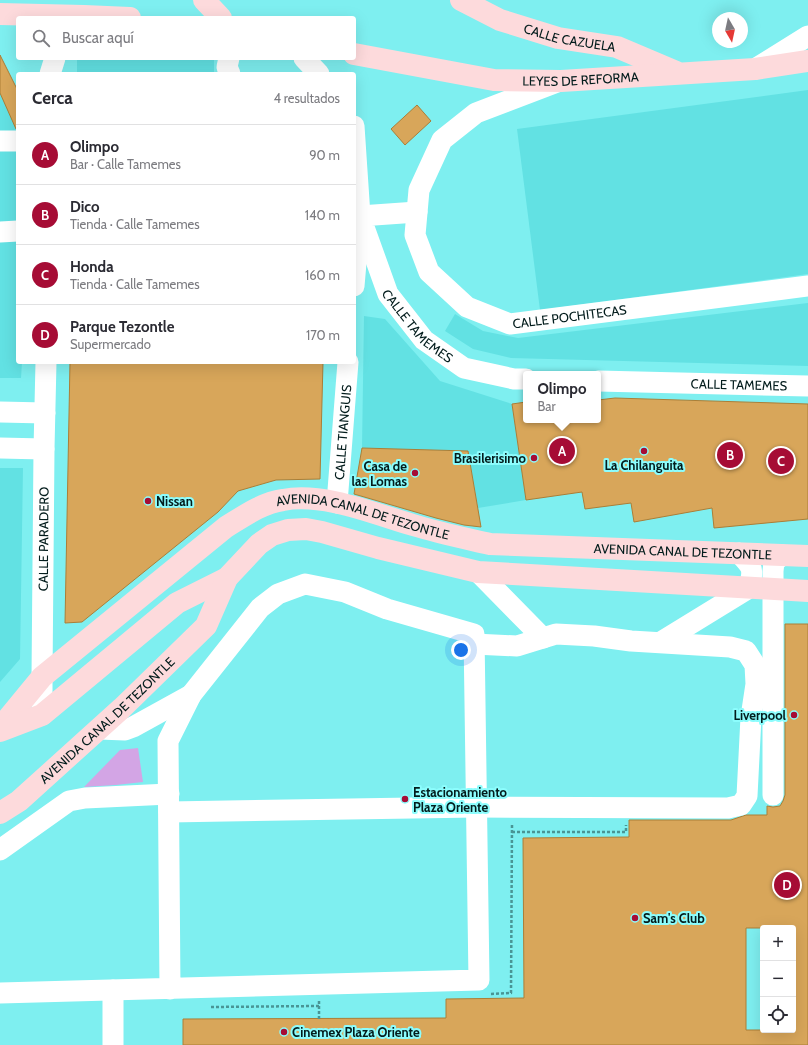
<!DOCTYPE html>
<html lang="es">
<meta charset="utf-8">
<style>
:root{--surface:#fff;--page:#f7f7f7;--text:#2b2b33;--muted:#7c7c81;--line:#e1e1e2;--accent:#a60c35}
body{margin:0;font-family:Cabin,sans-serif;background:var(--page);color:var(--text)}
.controls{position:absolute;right:12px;bottom:12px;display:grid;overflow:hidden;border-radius:4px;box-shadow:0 4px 16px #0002}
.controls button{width:36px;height:36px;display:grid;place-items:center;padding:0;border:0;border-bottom:1px solid var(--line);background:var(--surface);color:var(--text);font:20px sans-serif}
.compass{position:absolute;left:712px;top:12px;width:36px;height:36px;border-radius:50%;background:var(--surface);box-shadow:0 4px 16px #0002;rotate:171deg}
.you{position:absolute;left:461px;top:650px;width:14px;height:14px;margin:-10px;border:3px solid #fff;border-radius:50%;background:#1a73e8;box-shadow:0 0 0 6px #1a73e833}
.badge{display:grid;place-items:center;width:26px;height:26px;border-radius:50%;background:var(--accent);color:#fff;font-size:13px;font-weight:700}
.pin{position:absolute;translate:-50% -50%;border:2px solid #fff;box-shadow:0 1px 4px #0006}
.popup{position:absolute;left:523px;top:371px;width:78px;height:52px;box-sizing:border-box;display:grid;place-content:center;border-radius:4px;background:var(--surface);filter:drop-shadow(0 1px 3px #0005);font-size:13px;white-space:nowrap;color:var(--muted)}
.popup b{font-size:15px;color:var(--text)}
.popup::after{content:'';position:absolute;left:50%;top:100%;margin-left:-8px;border:8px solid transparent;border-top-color:var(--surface)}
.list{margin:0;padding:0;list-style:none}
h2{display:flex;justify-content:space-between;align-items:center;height:52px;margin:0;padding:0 16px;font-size:17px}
h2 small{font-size:13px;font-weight:400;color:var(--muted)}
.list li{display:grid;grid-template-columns:26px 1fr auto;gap:12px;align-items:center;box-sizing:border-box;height:60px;padding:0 16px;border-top:1px solid var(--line)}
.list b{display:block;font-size:15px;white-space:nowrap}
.list p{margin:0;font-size:13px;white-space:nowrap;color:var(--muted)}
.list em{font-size:13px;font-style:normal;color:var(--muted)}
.icon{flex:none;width:22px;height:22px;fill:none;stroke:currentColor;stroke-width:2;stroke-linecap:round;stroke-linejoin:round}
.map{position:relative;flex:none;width:808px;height:1045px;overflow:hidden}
.search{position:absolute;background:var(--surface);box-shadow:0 4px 16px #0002;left:16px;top:16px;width:340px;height:44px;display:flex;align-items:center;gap:10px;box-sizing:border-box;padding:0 14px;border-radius:4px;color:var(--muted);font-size:15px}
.panel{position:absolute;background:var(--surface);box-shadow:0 4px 16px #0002;left:16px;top:72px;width:340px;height:292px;border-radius:4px}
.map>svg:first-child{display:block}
.built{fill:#62e1e3}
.green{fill:#d3a5e5}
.building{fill:#d8a65a;stroke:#ab7e37;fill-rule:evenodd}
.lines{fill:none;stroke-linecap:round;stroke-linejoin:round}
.path{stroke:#499595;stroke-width:2.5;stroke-dasharray:3 2;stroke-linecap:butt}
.minor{stroke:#fff;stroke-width:21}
.major{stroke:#fddadc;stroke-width:22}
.poi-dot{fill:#a60c35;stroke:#8cfdfd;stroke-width:1.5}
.labels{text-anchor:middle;stroke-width:4;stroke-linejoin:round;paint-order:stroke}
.street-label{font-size:13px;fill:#031c1c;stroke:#8cfdfd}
.poi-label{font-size:13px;font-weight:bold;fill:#031c1c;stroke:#8cfdfd;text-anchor:start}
</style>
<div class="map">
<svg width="808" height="1045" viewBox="0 0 808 1045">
<rect width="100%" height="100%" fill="#7eeff0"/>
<!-- built -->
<path class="built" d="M77 58H214V74H77Z
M0 67 18 91V362H22L21 378H0Z
M808 90V274L540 310 517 129Z
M808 303V366L511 358 473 349 445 331 455 314 483 331 518 338Z
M364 316 385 319 440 381 512 404 526 500 478 508 468 451 362 448Z
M0 468H23L20 659 0 682Z"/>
<!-- green -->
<path class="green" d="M138 748 143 782 116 785 84 787 120 750Z"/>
<!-- building -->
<path class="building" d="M0 55 18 91V129H16L0 93Z
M417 105 431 121 405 145 391 129Z
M70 362H323L320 479 276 480 238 491 218 512 82 622 65 623Z
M615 398 808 404V519L714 528 712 508 634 522 631 503 585 509 582 492 526 500 512 404 526 402V420H598V400Z
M362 448 468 451 481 527 464 525 436 518 354 494Z
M785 624H808V1045H183V1019L446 1018V999L524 998 523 838 629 837V820H731L746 815H767V806L773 807 780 806 783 801 785 795ZM746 928H793V1030H746Z"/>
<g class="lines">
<!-- path -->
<path class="path" d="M512 832H626V825
M491 994 511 993 512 825
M319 1001V1019
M211 1007 319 1006"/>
<!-- minor -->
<g class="minor">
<path d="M229 58 227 67 230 74"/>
<path d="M304 58 319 74"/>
<path d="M755 69 808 36"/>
<path d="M50 74 55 58"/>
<path id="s1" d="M560 81 476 113 442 140 419 190 415 235 429 272 467 307 510 324 808 286"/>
<path d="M354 126 360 216 354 286"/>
<path d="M0 141H18"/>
<path id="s2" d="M417 212 360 216 388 294 424 340 464 368 514 379H526"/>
<path d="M0 232 18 231"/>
<path id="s3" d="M598 381 808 386"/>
<path d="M0 412 45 413"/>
<path d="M0 448 44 449"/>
<path id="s4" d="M337 503 348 362"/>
<path d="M478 572 543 638"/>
<path d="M661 642 749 588C754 568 753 568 739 553"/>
<path id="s5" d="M42 715V677L44 449 46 362"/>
<path d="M99 729 125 730 133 727 191 695"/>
<path d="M773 795V571L774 562 782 555"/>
<path d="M169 812 476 807 728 808 741 805 747 796 751 717 756 684 755 665 746 651 730 647 631 641 594 636 556 634 517 646 474 644"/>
<path d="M0 850 69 801 85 798 169 794"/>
<path d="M0 993 479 980 474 634 387 609 345 592 305 584 278 594 260 608 191 695 168 741 170 989"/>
<path d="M113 1045V990"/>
</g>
<!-- major -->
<g class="major">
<path d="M204 0 221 18"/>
<path id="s6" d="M461 0 500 20 558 38 617 47 676 72"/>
<path d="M0 14 84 16 130 18"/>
<path id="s7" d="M354 54 494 80 561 81 755 69 808 61"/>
<path id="s8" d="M0 728 42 677 226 527C244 516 262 503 283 500 323 492 375 514 413 525 439 533 464 538 490 544L808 556"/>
<path d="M0 731 42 715 177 603 227 578"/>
<path id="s9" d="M0 813 19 801 122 708 206 626 227 578 259 544 272 535 288 530 306 529 322 532 378 548 478 572 808 591"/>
</g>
</g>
<!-- markers -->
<g class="poi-dot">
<circle cx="644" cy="451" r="4"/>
<circle cx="534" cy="458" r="4"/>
<circle cx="415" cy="473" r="4"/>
<circle cx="148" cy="501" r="4"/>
<circle cx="794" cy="715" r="4"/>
<circle cx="405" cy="799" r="4"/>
<circle cx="635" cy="918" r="4"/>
<circle cx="284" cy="1032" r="4"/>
</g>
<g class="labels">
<!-- street labels -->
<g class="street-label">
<text dy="5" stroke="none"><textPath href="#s6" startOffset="116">CALLE CAZUELA</textPath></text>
<text dy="5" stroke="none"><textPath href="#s7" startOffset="229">LEYES DE REFORMA</textPath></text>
<text dy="5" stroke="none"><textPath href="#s1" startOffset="431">CALLE POCHITECAS</textPath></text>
<text dy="5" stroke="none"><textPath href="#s2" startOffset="184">CALLE TAMEMES</textPath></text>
<text dy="5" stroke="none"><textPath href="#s3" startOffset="141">CALLE TAMEMES</textPath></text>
<text dy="5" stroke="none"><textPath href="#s4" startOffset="71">CALLE TIANGUIS</textPath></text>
<text dy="5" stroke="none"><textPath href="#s8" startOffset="449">AVENIDA CANAL DE TEZONTLE</textPath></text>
<text dy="5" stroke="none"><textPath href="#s5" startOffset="176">CALLE PARADERO</textPath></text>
<text dy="5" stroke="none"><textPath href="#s8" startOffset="773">AVENIDA CANAL DE TEZONTLE</textPath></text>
<text dy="5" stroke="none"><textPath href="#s9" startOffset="142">AVENIDA CANAL DE TEZONTLE</textPath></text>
</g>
<!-- poi labels -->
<g class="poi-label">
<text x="526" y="463" text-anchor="end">Brasilerisimo</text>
<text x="644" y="470" text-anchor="middle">La Chilanguita</text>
<text x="407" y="471" text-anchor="end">Casa de<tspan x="407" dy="15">las Lomas</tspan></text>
<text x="156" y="506">Nissan</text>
<text x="786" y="720" text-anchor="end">Liverpool</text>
<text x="413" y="797">Estacionamiento<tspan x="413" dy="15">Plaza Oriente</tspan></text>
<text x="643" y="923">Sam's Club</text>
<text x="292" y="1037">Cinemex Plaza Oriente</text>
</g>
</g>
</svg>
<div class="controls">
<button>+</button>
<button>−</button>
<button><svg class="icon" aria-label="locate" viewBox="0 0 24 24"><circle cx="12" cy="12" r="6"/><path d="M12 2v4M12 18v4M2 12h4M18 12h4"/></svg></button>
</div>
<svg class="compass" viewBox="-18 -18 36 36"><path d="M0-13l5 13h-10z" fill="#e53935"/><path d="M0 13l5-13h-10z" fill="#7c7c81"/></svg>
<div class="you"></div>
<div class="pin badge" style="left:562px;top:451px">A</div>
<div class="popup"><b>Olimpo</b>Bar</div>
<div class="pin badge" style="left:730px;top:455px">B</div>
<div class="pin badge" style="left:781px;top:461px">C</div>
<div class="pin badge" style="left:787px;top:885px">D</div>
<div class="search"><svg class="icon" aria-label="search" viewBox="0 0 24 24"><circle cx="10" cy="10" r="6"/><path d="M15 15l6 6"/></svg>Buscar aquí</div>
<section class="panel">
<h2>Cerca<small>4 resultados</small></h2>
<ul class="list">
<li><span class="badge">A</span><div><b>Olimpo</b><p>Bar · Calle Tamemes</p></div><em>90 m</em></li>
<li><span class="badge">B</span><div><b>Dico</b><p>Tienda · Calle Tamemes</p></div><em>140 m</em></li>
<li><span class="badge">C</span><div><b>Honda</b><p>Tienda · Calle Tamemes</p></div><em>160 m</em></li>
<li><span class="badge">D</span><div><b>Parque Tezontle</b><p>Supermercado</p></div><em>170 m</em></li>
</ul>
</section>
</div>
